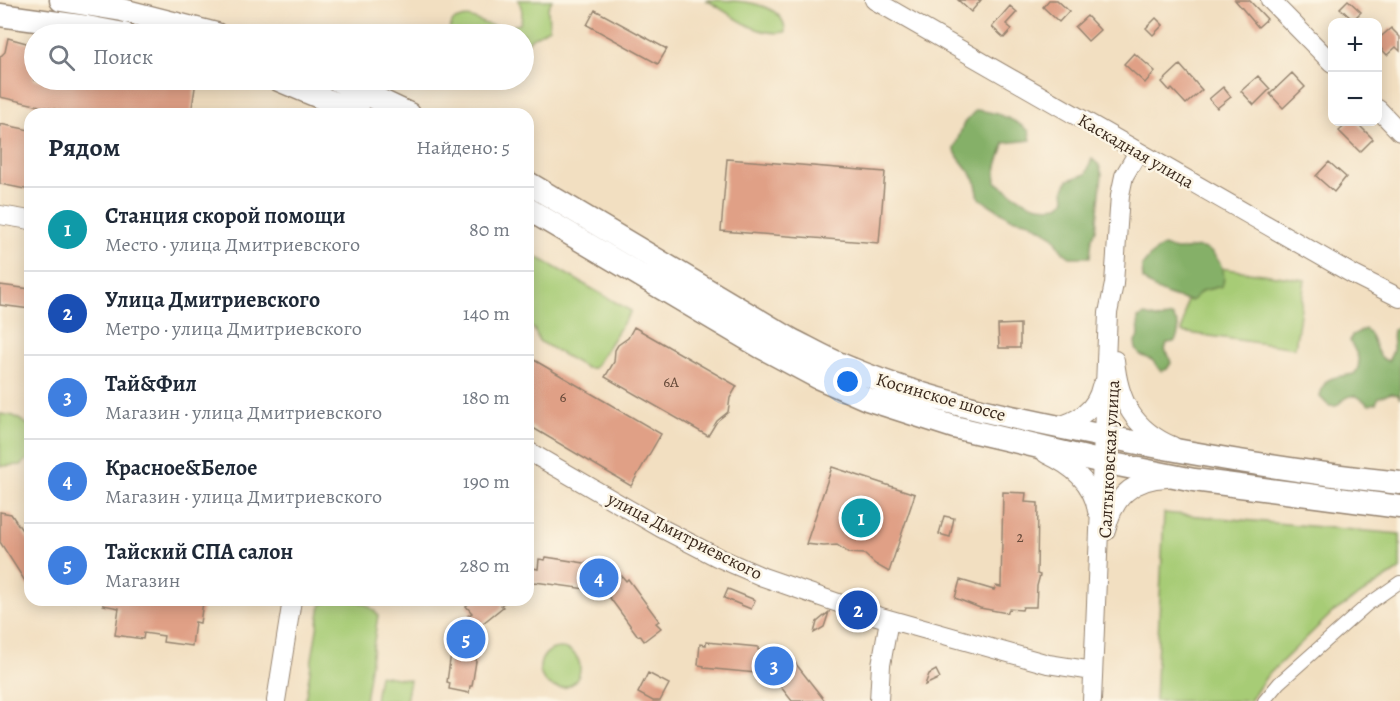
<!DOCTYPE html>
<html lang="ru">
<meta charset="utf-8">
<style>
:root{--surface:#fff;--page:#f2f2f3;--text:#1f2937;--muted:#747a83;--line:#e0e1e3;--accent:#b45309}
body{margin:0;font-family:Alegreya,serif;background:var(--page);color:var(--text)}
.controls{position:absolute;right:18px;top:18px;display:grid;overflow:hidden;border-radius:12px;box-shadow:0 3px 15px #0003}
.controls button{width:54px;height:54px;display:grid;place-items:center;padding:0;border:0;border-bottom:2px solid var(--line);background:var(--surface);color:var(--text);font:30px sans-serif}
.you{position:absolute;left:848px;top:382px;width:21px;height:21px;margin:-15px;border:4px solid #fff;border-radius:50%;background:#1a73e8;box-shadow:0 0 0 9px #1a73e833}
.badge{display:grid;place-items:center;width:39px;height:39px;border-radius:50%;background:var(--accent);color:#fff;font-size:20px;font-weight:700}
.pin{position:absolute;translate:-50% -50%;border:3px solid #fff;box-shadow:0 2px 6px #0006}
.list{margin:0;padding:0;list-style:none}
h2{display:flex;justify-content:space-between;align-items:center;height:78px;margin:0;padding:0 24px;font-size:26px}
h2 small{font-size:20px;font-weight:400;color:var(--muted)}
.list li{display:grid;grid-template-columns:39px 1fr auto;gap:18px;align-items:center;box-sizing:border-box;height:84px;padding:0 24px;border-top:2px solid var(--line)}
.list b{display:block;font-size:22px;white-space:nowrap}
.list p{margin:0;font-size:20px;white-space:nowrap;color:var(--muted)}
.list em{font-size:20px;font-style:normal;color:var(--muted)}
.icon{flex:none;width:33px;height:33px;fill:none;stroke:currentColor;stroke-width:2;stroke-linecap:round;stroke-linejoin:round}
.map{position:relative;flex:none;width:1400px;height:701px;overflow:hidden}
.search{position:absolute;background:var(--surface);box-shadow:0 3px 15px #0003;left:24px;top:24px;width:510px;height:66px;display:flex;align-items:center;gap:15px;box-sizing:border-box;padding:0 21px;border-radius:33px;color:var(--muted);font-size:22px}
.panel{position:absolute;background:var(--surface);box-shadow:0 3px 15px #0003;left:24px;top:108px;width:510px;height:498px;border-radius:18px}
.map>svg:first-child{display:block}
.green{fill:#a7cc76;stroke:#717b4a;stroke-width:1.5}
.forest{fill:#85b067;stroke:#606d42;stroke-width:1.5}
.building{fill:#e0a086}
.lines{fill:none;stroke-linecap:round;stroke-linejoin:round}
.street-casing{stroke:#968470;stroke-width:14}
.secondary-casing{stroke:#968470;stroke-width:20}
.highway-casing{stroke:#968470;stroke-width:25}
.street{stroke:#fff;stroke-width:12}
.secondary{stroke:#fff;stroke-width:18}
.highway{stroke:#fff;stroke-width:22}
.labels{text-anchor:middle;stroke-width:5;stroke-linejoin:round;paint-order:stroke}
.number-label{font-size:15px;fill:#644838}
.street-label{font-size:18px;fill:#3b2a1e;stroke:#fcf5e5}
</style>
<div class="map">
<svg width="1400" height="701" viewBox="0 0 1400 701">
<rect width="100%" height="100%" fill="#fcf5e5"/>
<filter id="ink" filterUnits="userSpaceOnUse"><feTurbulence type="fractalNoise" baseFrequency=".0167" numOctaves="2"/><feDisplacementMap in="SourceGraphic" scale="12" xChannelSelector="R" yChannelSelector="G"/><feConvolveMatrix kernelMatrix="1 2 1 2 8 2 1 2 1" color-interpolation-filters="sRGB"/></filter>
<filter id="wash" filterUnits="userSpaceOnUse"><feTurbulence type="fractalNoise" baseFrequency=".008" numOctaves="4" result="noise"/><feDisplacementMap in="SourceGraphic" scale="24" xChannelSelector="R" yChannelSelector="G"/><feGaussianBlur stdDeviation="1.35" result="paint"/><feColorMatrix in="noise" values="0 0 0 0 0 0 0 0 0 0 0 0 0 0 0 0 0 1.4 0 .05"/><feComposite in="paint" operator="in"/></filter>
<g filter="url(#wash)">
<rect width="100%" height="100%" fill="#f2dfc1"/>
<!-- green -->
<path class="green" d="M518 0H552L548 8 549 28C538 36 529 36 524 49V34H451L449 30 453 21C471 12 474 21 490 25 500 28 511 27 520 24 523 15 523 9 518 0Z
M706 0C731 0 786 0 785 32 754 37 731 13 706 0Z
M528 252 631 311 594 368H586L539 341 534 329 528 326Z
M1192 264 1305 280 1295 348 1182 332Z
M0 414 14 416 30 426V457L21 465 0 466Z
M1164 513 1400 534V569L1332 613 1266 677 1250 701H1155Z
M332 600C352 600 365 599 378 615L365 701H305L321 605Z
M540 668a20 20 0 1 1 40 0a20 20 0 1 1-40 0Z
M379 675 410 680 406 701H375Z"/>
<!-- forest -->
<path class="forest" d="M976 110C996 112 1013 118 1029 131L1031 140 1004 143C1001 157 994 167 996 182 1019 197 1029 210 1059 206L1065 199 1064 189 1068 180 1086 174 1092 159 1099 165 1102 174 1096 230 1092 238 1090 257H1070L1063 252 1053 236 1030 222 1011 218 979 198 975 179 958 157 954 149 964 123Z
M1163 246C1167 247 1173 250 1177 250 1185 250 1193 246 1202 248 1217 251 1228 273 1222 286L1202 291 1191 301C1174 298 1155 292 1143 279L1142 266 1151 255Z
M1145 315 1159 319 1172 316C1180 325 1181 333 1174 342L1167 343 1165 350 1169 356 1171 363 1167 369 1161 371 1152 360 1140 355 1136 349 1135 342 1139 336 1138 318Z
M1400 325V399L1398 395 1392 393 1379 397 1376 403 1369 405C1354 392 1350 393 1336 406H1329L1320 397C1324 374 1334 378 1354 374 1364 363 1356 353 1350 341L1352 335 1365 329C1378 338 1372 356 1388 361 1398 344 1390 345 1393 330Z"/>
<g id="blocks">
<!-- building -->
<path class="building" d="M958 0H981L971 12Z
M1049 0H1057L1069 11 1059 22 1043 7Z
M1235 0H1249L1267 19 1258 27Z
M1348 0 1361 12 1353 20 1340 8Z
M1010 6 1017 12 1006 24 1012 29 1004 38 992 27Z
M595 10 667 49 658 64 587 25Z
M1087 16 1100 30 1088 41 1075 27Z
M1156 18 1163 25 1153 35 1146 28Z
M1391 28 1400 37V51L1396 47 1387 55 1377 44V40Z
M8 38 34 45V80H188L196 81 191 114H75L0 97V57L5 52Z
M1134 53 1155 71 1145 83 1124 64Z
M1180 65 1202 90 1186 104 1172 89 1170 91 1162 82Z
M1292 73 1305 87 1283 108 1270 94Z
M1258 76 1270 89 1254 105 1241 91Z
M1223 87 1231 97 1217 108 1209 99Z
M1349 122H1356L1373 139 1360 152 1339 131Z
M0 124 30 130V190L0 184Z
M727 159 885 172 879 243 721 231Z
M1329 162 1346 177 1334 192 1316 176Z
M0 285 30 289V309L0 305Z
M1020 324V348H999L998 325Z
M634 327 737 386 730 398 728 412 717 421 708 436 605 377 614 362 615 350 618 345 628 338Z
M534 360 661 434 631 486 528 425V369Z
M832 467 915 494 889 572 875 564 864 554 849 553 837 545 824 546 806 544Z
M1003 492 1026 493 1025 502 1038 503 1037 574 1040 575 1037 586 1036 607H1023L1022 610 1009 609 1007 613 980 608 955 598 960 580 994 590 996 586 1001 587Z
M0 512 11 514 30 542V589L0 542Z
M944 516 954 518 950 537 939 534Z
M546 557 597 565V568L604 569 603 574 609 575 614 582 622 576 626 581 628 579 659 621 656 623 661 628 644 641 640 635 638 636 596 579 593 590 535 582 528 587V567L538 569 539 559 545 560Z
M728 589 755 600 751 609 724 598Z
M103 600H195L203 602 200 623 195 622 192 646 163 642 164 636 144 633 143 639 115 635 119 608 103 605Z
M474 600H508L501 605 503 607 482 624 472 686H470L469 693 449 689 450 683 447 682 454 631H457L458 623 465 624 466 617 472 613 466 606Z
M829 612 824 627 814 633 817 622Z
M706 642 758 647V650L765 651 764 655 773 656 778 662 786 656 790 661 792 659 825 701H792L769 672 756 671V673L704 668V666L698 665 700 644 706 645Z
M936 670 940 678 925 685 929 674Z
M648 673 669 684 660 701H653L638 693Z"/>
</g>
</g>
<g filter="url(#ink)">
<use href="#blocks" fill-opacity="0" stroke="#968470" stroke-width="1.5"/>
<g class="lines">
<defs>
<path id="street" d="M1264 701 1279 683 1367 605 1400 582"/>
<path id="secondary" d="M874 0 1354 275 1400 298
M1270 0 1332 63
M1378 109 1400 132
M0 215 30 220
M1115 360C1119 401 1133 429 1173 446
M1055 427C1078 421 1096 410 1101 386
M528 451 661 528 717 557 763 577 870 614 1048 664 1093 671
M1046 454C1071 466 1092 481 1097 511
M1106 531C1113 498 1132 479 1167 478
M276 701 292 600
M879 701 881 665 889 620
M1092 701 1108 313 1114 284 1120 195 1124 176 1138 152"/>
<path id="highway" d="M61 0 122 10 216 34
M0 15 87 27 124 34
M279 80 360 114
M337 80 409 114
M528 183 790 339C810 349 830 361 852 369 931 402 1018 419 1103 436 1201 456 1300 472 1400 483
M528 209 761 347 819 378 867 399 954 427 1103 462 1194 480 1400 507"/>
</defs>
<!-- street casing -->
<use href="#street" class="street-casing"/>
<!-- secondary casing -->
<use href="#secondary" class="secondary-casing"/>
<!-- highway casing -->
<use href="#highway" class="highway-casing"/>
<!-- street -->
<use href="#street" class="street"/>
<!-- secondary -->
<use href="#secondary" class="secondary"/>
<!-- highway -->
<use href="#highway" class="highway"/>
</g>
</g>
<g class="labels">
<!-- number labels -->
<g class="number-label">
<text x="671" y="387">6А</text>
<text x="563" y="402">6</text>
<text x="1020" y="542">2</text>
</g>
<!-- street labels -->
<g class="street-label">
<text transform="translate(1136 151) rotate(30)" y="6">Каскадная улица</text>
<text transform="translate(941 397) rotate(16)" y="6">Косинское шоссе</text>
<text transform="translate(1109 459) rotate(-87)" y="6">Салтыковская улица</text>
<text transform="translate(685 536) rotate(27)" y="6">улица Дмитриевского</text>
</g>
</g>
</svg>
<div class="controls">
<button>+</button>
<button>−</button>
</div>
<div class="you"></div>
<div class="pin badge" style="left:861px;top:518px;background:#0f9aa8">1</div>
<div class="pin badge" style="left:858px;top:610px;background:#1a4fb4">2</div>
<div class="pin badge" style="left:774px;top:666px;background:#3f7fe0">3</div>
<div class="pin badge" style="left:599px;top:578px;background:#3f7fe0">4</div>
<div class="pin badge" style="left:466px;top:639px;background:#3f7fe0">5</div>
<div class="search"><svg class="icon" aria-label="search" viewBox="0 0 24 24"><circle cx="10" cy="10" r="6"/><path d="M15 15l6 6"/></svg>Поиск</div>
<section class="panel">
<h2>Рядом<small>Найдено: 5</small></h2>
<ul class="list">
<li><span class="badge" style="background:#0f9aa8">1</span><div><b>Станция скорой помощи</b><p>Место · улица Дмитриевского</p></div><em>80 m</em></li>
<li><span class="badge" style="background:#1a4fb4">2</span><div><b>Улица Дмитриевского</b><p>Метро · улица Дмитриевского</p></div><em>140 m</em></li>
<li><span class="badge" style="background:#3f7fe0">3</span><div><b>Тай&amp;Фил</b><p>Магазин · улица Дмитриевского</p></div><em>180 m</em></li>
<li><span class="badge" style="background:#3f7fe0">4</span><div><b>Красное&amp;Белое</b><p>Магазин · улица Дмитриевского</p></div><em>190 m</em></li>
<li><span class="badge" style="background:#3f7fe0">5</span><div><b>Тайский СПА салон</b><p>Магазин</p></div><em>280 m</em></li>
</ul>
</section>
</div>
